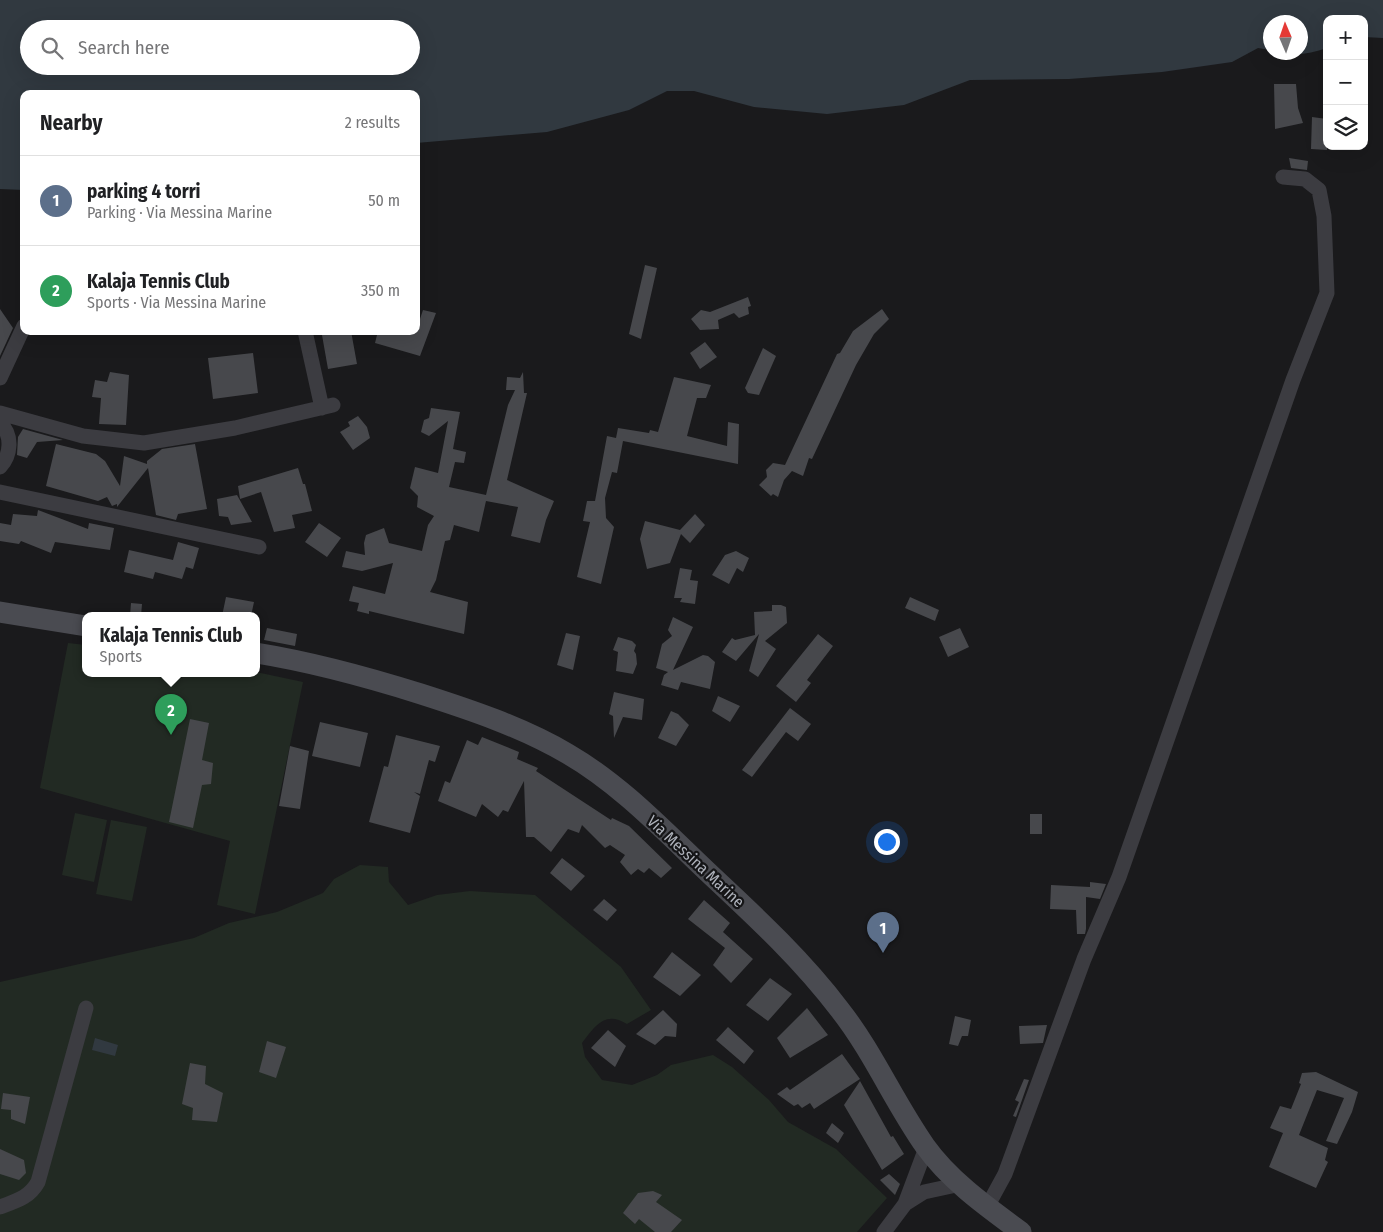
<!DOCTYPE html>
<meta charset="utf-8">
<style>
:root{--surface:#fff;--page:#f2f2f2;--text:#202124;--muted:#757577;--line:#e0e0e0;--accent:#ea580c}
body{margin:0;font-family:"Fira Sans Condensed",sans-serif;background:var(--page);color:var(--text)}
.controls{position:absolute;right:15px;top:15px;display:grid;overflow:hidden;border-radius:10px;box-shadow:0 5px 20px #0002}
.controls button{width:45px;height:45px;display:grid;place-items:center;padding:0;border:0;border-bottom:1px solid var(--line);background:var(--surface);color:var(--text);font:25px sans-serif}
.compass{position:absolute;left:1263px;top:15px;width:45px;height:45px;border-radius:50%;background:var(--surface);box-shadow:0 5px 20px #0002;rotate:358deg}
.you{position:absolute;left:886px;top:841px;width:18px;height:18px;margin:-12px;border:4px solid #fff;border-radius:50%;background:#1a73e8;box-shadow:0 0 0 8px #1a73e833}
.badge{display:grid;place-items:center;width:32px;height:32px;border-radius:50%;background:var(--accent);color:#fff;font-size:16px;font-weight:700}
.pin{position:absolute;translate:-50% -41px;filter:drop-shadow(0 1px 2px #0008)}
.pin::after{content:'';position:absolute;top:26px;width:18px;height:15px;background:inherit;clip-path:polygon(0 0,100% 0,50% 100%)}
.popup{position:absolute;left:82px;top:612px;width:178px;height:65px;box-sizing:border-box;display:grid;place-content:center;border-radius:10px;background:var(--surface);filter:drop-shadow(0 1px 4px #0005);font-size:16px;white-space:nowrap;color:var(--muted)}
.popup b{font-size:19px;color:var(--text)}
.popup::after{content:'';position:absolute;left:50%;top:100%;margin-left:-10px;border:10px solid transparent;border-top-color:var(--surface)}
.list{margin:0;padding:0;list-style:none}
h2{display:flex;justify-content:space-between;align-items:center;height:65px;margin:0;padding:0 20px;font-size:21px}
h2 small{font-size:16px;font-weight:400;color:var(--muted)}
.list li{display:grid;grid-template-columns:32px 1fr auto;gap:15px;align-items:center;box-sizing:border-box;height:90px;padding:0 20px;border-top:1px solid var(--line)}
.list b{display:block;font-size:19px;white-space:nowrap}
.list p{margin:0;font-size:16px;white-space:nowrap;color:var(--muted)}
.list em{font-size:16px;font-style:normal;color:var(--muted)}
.icon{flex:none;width:28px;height:28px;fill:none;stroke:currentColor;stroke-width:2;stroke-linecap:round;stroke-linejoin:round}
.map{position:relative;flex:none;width:1383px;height:1232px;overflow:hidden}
.search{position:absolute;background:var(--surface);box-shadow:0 5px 20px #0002;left:20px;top:20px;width:400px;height:55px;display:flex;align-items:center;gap:12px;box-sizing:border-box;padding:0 18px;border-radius:28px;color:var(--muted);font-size:19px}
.panel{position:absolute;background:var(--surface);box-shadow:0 5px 20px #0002;left:20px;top:90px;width:400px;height:245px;border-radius:10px}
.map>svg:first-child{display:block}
.green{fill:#222a23}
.water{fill:#313940;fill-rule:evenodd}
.building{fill:#47484c}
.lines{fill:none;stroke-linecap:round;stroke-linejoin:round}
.street{stroke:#3c3c41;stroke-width:15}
.secondary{stroke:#4a4b51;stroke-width:21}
.labels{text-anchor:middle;stroke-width:4.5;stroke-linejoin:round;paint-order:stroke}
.street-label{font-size:16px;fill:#aeb2bb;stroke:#151517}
</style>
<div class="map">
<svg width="1383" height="1232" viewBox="0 0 1383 1232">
<rect width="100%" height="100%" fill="#1a1a1c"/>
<!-- green -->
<path class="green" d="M68 643 86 645V674L256 672 303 682 255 914 217 905 230 841 40 788Z
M75 813 107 820 94 882 62 875Z
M111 820 147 827 132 901 96 894Z
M360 865 388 867 389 882 408 905 437 895 470 891 535 895 621 967 651 1010 627 1024C605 1010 595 1026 582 1043L585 1057 602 1080 632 1085 657 1075 671 1065 713 1055 732 1067 769 1100 788 1122 836 1149 887 1198 857 1232H0V982L194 938 229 923 277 912 323 893 334 879Z"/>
<!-- water -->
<path class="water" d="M0 0H1383V38L1364 37V19H1327V48C1312 53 1298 56 1283 53L1300 52V22H1270V50L1258 48 1232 62 1162 72 1069 79 970 80 904 105 827 114 754 107 694 91H667L629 110 547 132 416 143V94H24V190L0 189ZM29 29H411V66H29Z
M95 1038 118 1045 115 1056 92 1050Z"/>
<!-- building -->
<path class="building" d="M1274 84H1296L1298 108 1303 123 1275 129Z
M1312 117 1327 119V150L1311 149Z
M1289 158 1308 161 1307 170 1291 168Z
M645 265 657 268 641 339 629 334Z
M748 297 751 306 748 307 749 314 739 318 734 313 718 320 719 329 700 330 691 319 701 310 710 312Z
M0 309 13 328 0 356Z
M882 309 889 319 874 334 856 365 812 459 809 458 803 476 792 471 784 480 778 497 773 494 771 496 759 485 767 477 766 470 773 463 785 465 837 354 840 353 853 331Z
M423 310 436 313 420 356 375 343 378 331H416Z
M345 331H351L357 364 328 369 322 335Z
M705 342 717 357 700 369 690 353Z
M763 348 776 356 759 395 748 393 745 388Z
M253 353 258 393 213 399 208 358Z
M110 372 129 375 126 425 99 424 101 398 92 397 95 380 107 382Z
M523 372 524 393H527L507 480 554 501 546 520 540 543 511 536 518 507 486 501 479 532 454 525 450 540 445 541 436 580 430 592 468 602 464 634 369 611V614L357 611 359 603 349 601 353 586 385 594 393 563 362 571 342 567 346 551 365 555 364 543 366 535 384 528 389 543 422 551 428 525 434 516 417 507 418 496 410 488 415 467 438 473 448 421 429 436 421 432 424 420 429 418 431 408 460 412 453 449 466 452 464 463 455 462 449 487 486 495 508 405 515 390H506L507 377 520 378Z
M674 377 711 385 706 398H697L687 436 727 446 728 422 739 424 738 464 623 441 617 473 612 472 605 498 606 518 614 527 601 584 577 577 590 522 583 521 587 501H595L607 436 616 438 618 428 649 433 650 430 658 432Z
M358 416 367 427 370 438 353 450 340 432 350 426 348 422Z
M23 429 63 440 37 442 27 458 17 455 18 437Z
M56 444 96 454 105 461 120 486 124 456 147 464V461L162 449 195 444 207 509 178 514 176 520 156 515 148 468 117 507V504L112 506 107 497 98 501 46 486Z
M298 468 303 484H305L312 511 292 515 295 528 274 532 261 492 240 499 238 486Z
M237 495 252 522 231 525 228 517 219 516 217 499Z
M38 510 88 529 89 523 114 528 110 550 55 542 51 553 21 541 19 544 0 541V523L11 525 13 514 37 516Z
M695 514 705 525 690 543 681 534 670 563 647 569 640 539 645 521 680 530Z
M319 523 341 538 327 557 305 542Z
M178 542 199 548 193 569 186 567 182 579 155 572 153 579 124 572 129 550 173 560Z
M736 551 749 558 743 572 737 568 729 584 712 575 725 555Z
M680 568 692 570 690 580 698 581 695 604 680 602 682 598H674Z
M226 597 254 602 251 616H222Z
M910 597 939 610 935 621 905 608Z
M131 603 142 604 141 616H130Z
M772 605H781L786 607 787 623 765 641 776 649 758 677 749 671 759 634 736 661 722 652 732 638 735 640 755 635 754 612 772 611Z
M673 617 693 627 673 670 703 655 708 656 715 662 710 689 681 682 678 690 661 685 664 675 668 672 656 668 662 644 672 636 668 630Z
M267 628 297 634 295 646 264 640Z
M960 628 969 647 948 657 939 637Z
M566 633 580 636 573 670 557 665Z
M818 634 833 646 807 680 811 683 796 702 776 686Z
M618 637 632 641 636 645 634 651 636 654 637 664 633 674 616 671 618 652 613 650Z
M614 692 644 699 642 720 623 717 614 738 613 716 609 714Z
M718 696 740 706 730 722 712 711Z
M790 708 811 724 798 741 786 732 752 777 742 770Z
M671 711 678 714 689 725 676 746 658 738Z
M190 719 209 723 202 760 213 763 211 784 202 785 193 828 169 822Z
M320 722 368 733 360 767 312 756Z
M396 735 440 746 435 762 429 760 420 794 414 792 420 796 410 833 369 822 384 766 388 767Z
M482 737 519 752 517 759 538 768 536 771 611 820 612 818 629 826 672 868 661 878 649 868 644 873 638 869 631 875 620 862 625 855 610 845 605 848 582 825 579 833 568 829 551 852 534 837H526L524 781 508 812 503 810 498 817 482 804 476 817 438 801 445 781 450 783 467 740 478 745Z
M290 746 309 751 300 809 279 806Z
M1030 814H1042V834H1030Z
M562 858 585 876 571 891 550 873Z
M1090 882 1106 884 1100 899 1086 897V929L1085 934H1077L1076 910 1050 909 1051 885 1090 887Z
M604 899 617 910 607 921 593 910Z
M704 900 730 923 723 932 753 959 731 983 713 965 725 948 688 919Z
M672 952 701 975 680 996 653 977Z
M770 978 792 994 768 1021 746 1005Z
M807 1008 828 1035 790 1058 777 1038Z
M663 1010 677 1024 676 1037 665 1036 655 1045 636 1034Z
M955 1016 971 1020 968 1036H962L958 1046 949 1044Z
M1047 1025 1043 1043 1020 1044 1019 1026Z
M728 1027 754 1051 744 1064 716 1040Z
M608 1030 626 1046 615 1067 591 1048Z
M267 1041 286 1047 276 1078 259 1072Z
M842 1054 860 1079 814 1109 810 1103 802 1108 798 1104 794 1106 777 1094 787 1087 790 1090Z
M190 1063 206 1066 205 1084 223 1093 217 1122 192 1120 193 1108 182 1104Z
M1316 1072 1358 1092 1352 1112 1337 1144 1326 1141 1344 1098 1317 1090 1299 1135 1328 1148 1325 1160 1328 1162 1316 1188 1269 1167 1283 1133 1270 1128 1280 1106 1291 1109 1301 1084 1299 1083 1302 1073Z
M1024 1079 1029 1080 1016 1117 1013 1116 1019 1102 1015 1100Z
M860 1081 891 1137 893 1136 904 1154 882 1170 844 1105Z
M3 1093 30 1097 25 1124 11 1119V1110L1 1109Z
M832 1123 844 1133 838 1143 826 1133Z
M0 1149 24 1160 26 1173 19 1180 0 1174Z
M889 1174 900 1184 895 1195 880 1180Z
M653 1191 662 1195 656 1202 682 1220 671 1232H655L639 1219 635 1224 623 1213 638 1193Z"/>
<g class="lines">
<!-- street -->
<path class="street" d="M305 331 322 408
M0 378 24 326
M0 413 83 436 144 443 235 428 333 405
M0 423C13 435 11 455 0 467
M0 492 259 547
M905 1204 924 1192 961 1184
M0 1207C16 1201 29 1198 38 1182L86 1008
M987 1207 1005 1174 1084 959 1119 877 1293 380 1327 293 1324 216 1319 190 1305 179 1283 177
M884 1232 905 1204 926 1148"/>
<!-- secondary -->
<path class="secondary" d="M0 612 86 626
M256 653C312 662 367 677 421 694 471 710 522 727 568 754 623 786 667 834 713 877 758 919 803 961 840 1010 873 1052 894 1102 925 1146 950 1181 987 1207 1021 1232"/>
</g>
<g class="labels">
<!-- street labels -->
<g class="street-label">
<text transform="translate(696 861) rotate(43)" y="6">Via Messina Marine</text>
</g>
</g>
</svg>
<div class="controls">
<button>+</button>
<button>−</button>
<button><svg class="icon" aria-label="layers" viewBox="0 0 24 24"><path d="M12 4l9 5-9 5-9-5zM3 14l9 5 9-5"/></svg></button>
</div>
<svg class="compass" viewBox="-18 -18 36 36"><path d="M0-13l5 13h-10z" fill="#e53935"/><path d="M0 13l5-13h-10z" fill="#757577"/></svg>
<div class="you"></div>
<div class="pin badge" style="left:883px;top:953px;background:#5c6f8a">1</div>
<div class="pin badge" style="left:171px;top:735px;background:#2e9e5b">2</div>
<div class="popup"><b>Kalaja Tennis Club</b>Sports</div>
<div class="search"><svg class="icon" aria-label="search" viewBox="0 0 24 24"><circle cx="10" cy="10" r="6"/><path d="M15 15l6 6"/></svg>Search here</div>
<section class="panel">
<h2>Nearby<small>2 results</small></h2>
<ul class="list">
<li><span class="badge" style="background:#5c6f8a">1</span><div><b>parking 4 torri</b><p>Parking · Via Messina Marine</p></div><em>50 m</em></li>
<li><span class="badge" style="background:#2e9e5b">2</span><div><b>Kalaja Tennis Club</b><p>Sports · Via Messina Marine</p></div><em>350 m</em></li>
</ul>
</section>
</div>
